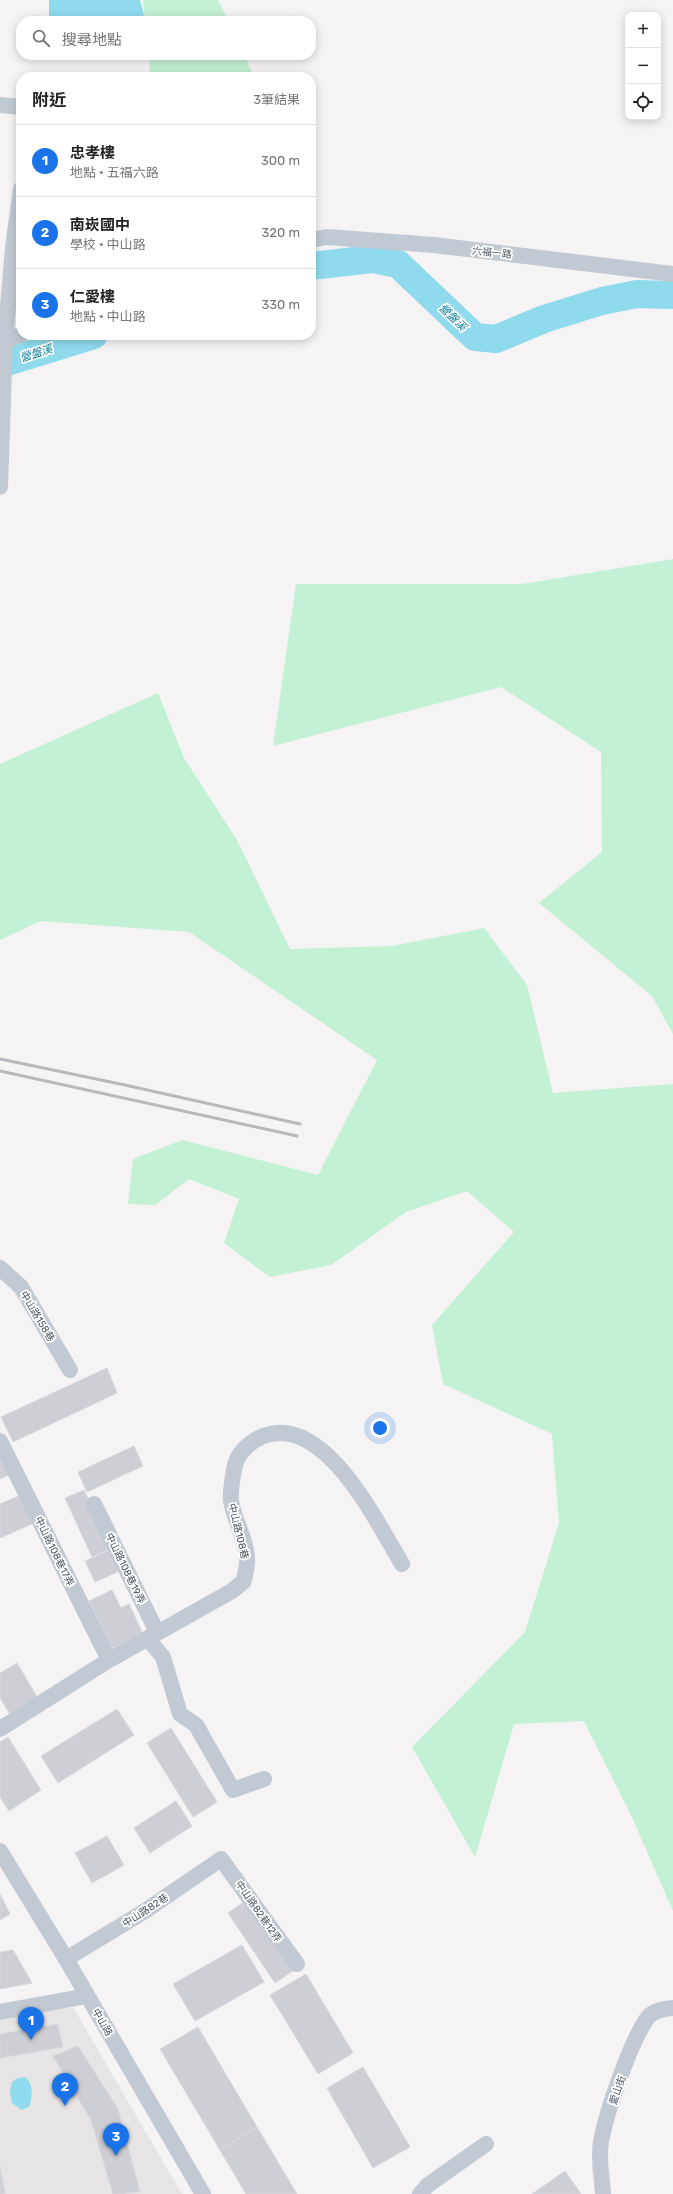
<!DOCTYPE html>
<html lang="zh-TW">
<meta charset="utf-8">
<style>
:root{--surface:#fff;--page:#f2f2f2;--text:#222;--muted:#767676;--line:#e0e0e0;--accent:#1a73e8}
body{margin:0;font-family:Rubik,"Noto Sans TC",sans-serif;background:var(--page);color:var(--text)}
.controls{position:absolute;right:12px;top:12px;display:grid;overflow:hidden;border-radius:8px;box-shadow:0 2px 10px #0003}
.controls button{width:36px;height:36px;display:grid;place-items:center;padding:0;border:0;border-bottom:1px solid var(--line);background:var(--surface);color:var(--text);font:20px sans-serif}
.you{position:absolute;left:380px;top:1428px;width:14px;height:14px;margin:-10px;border:3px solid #fff;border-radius:50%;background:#1a73e8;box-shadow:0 0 0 6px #1a73e833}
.badge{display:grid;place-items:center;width:26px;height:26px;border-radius:50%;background:var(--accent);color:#fff;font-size:13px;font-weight:700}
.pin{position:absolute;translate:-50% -33px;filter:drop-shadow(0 1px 2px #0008)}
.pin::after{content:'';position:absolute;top:21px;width:14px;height:12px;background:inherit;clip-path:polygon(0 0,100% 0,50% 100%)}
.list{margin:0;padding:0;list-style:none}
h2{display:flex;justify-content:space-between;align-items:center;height:52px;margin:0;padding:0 16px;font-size:17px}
h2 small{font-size:13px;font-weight:400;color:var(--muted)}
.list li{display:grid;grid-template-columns:26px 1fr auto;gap:12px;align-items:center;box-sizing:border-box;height:72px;padding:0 16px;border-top:1px solid var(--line)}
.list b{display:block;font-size:15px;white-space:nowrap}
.list p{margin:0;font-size:13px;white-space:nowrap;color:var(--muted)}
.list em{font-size:13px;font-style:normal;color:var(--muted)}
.icon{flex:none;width:22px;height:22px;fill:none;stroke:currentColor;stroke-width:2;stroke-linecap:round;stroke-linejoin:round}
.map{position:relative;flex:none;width:673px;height:2194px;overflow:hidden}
.search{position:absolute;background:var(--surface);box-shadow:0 2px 10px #0003;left:16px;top:16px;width:300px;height:44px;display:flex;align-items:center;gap:10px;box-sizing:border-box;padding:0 14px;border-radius:16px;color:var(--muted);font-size:15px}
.panel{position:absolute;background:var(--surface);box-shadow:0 2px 10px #0003;left:16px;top:72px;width:300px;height:268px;border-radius:16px}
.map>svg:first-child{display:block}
.education{fill:#e6e4e5}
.green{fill:#c3f1d5}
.water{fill:#90daee}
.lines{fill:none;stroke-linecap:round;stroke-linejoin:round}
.river{stroke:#90daee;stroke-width:28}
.building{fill:#cdcfd5;stroke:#d7d9de}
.minor{stroke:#c1cad2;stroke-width:16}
.rail{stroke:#b5b8bd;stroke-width:3}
.labels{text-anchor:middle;stroke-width:3.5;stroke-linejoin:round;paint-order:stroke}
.street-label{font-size:10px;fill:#4a5661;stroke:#fff}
.water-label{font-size:11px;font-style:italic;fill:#0c7c9b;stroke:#fff}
</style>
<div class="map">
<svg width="673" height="2194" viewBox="0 0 673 2194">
<rect width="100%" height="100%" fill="#f5f3f3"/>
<!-- education -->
<path class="education" d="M73 2007 182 2194H0V2018Z"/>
<!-- green -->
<path class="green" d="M143 0H218L228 21H145Z
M148 55H244L254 77H151Z
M673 559V1034L652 996 539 903 602 852 601 752 501 687 273 746 296 584H522Z
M158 693 184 758 237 840 290 949 392 946 484 928 527 985 553 1093 673 1084V1911L631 1815 584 1721 514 1724 475 1857 412 1747 525 1632 559 1523 552 1434 443 1384 432 1325 514 1232 467 1191 406 1212 331 1265 270 1277 224 1243 239 1199 189 1179 155 1205 128 1204 133 1159 182 1140 318 1175 377 1060 189 932 41 921 0 940V764Z"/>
<!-- water -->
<path class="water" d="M49 0H140L144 15 141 21H51L49 19Z
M25 2077C34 2085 32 2094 30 2106L22 2110 12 2103 10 2092 12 2082 18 2078Z"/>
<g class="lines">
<!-- river -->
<path class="river" d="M311 266 372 259 398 264 475 337 496 339 544 319 602 301 637 294 673 295
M0 364 94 335"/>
</g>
<!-- building -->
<path class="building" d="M107 1368 117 1393 13 1442 1 1417Z
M134 1446 143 1466 87 1492 78 1472Z
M0 1450 16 1472 0 1479Z
M84 1490 112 1548 92 1557 65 1498Z
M23 1494 36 1522 0 1538V1504Z
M114 1548 124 1569 95 1582 85 1561Z
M112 1590 121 1608 129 1604 143 1634 112 1648 89 1601Z
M17 1663 39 1700 11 1716 0 1698V1673Z
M117 1709 134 1735 58 1783 41 1756Z
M171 1728 217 1802 193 1817 147 1743Z
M8 1737 41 1790 9 1811 0 1797V1742Z
M176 1801 192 1826 150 1853 134 1828Z
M107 1836 124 1865 92 1883 75 1853Z
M0 1894 10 1914 0 1920Z
M247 1900 294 1970 275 1983 228 1913Z
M242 1945 264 1982 195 2021 173 1984Z
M13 1950 32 1983 0 1989V1952Z
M306 1974 353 2053 318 2074 270 1995Z
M58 2024 63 2047 0 2058V2034Z
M198 2027 257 2127 220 2150 160 2049Z
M78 2046 118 2109 140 2192 113 2194 91 2120 53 2056Z
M363 2067 410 2147 373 2168 327 2088Z
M257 2127 297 2194H246L220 2150Z
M0 2166 5 2194H0Z
M565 2171 581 2194H532Z"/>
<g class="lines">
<!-- minor -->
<path class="minor" d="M0 105 21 107
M311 240 327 237 434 245 673 274
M0 342 21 335
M0 487 5 341 13 247 21 189
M0 1268 21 1287 70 1370
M0 1441 109 1660
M94 1504 157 1632
M148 1639 163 1657 180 1714 196 1725 233 1790 264 1779
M0 1729 109 1660 232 1591 244 1581C245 1573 248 1565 247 1557 246 1538 234 1520 231 1501 230 1492 233 1475 235 1465 239 1451 250 1442 263 1436 325 1413 377 1523 402 1564
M0 1851 66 1959 203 2194
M66 1959 145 1911 221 1859 297 1964
M0 2012 87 1996
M420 2194 428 2185 486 2144
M603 2194C602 2178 598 2158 601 2142 606 2113 631 2040 648 2017 653 2011 666 2008 673 2008"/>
<!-- rail -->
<path class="rail" d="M0 1059 125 1085 300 1124
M0 1071 297 1136"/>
</g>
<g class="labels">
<!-- street labels -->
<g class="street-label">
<text transform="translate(492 252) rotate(6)" y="4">六福一路</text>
<text transform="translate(38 1316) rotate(59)" y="4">中山路158巷</text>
<text transform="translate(239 1531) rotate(76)" y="4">中山路108巷</text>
<text transform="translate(55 1551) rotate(64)" y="4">中山路108巷17弄</text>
<text transform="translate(126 1568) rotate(64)" y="4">中山路108巷19弄</text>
<text transform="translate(145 1910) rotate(-33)" y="4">中山路82巷</text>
<text transform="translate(259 1911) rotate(55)" y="4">中山路82巷12弄</text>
<text transform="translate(103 2022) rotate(60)" y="4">中山路</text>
<text transform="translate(617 2090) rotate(-70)" y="4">愛山街</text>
</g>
<!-- water labels -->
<g class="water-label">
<text transform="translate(453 317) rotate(44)" y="4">營盤溪</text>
<text transform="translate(36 353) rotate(-17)" y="4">營盤溪</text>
</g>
</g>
</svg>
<div class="controls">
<button>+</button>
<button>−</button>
<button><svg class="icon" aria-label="locate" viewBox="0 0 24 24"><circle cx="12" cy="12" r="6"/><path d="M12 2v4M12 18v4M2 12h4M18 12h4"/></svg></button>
</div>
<div class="you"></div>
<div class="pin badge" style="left:31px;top:2040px">1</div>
<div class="pin badge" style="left:65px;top:2106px">2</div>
<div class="pin badge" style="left:116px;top:2156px">3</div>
<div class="search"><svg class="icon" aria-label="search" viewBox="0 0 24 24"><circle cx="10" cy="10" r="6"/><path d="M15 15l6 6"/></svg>搜尋地點</div>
<section class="panel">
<h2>附近<small>3筆結果</small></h2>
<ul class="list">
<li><span class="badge">1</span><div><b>忠孝樓</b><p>地點 · 五福六路</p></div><em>300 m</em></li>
<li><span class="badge">2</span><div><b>南崁國中</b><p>學校 · 中山路</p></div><em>320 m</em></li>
<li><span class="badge">3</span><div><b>仁愛樓</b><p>地點 · 中山路</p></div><em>330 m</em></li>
</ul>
</section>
</div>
